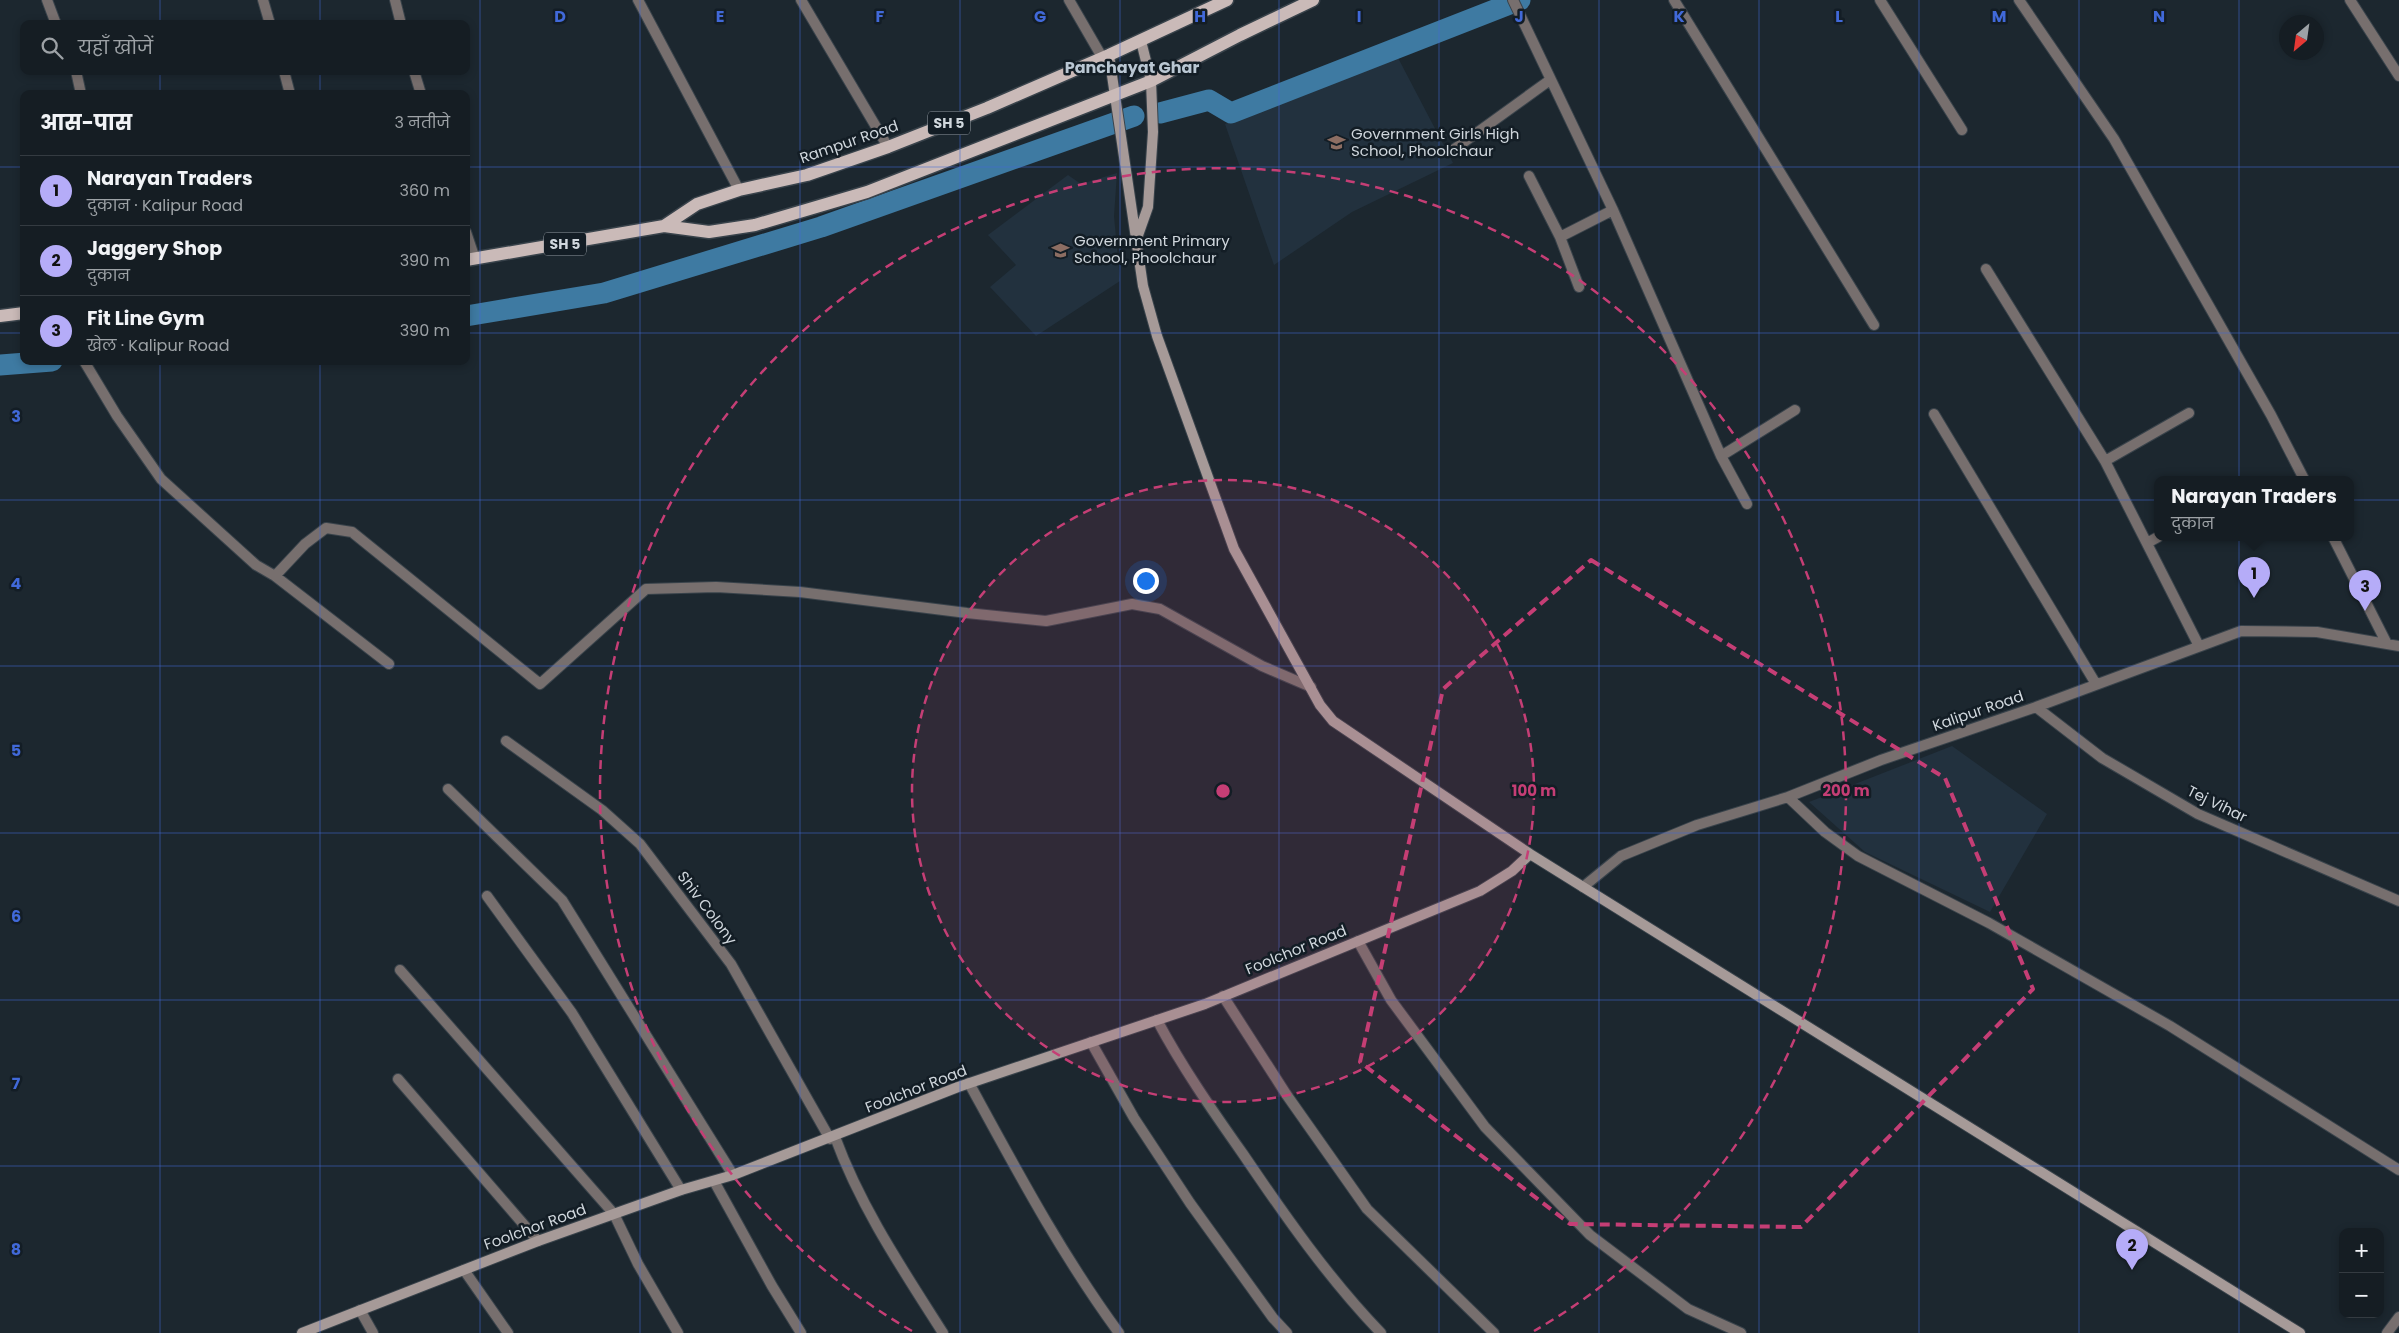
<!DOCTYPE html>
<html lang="hi">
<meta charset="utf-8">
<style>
:root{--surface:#151d23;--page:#222a30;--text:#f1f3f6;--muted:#9da2a6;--line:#343b41;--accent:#b5acf8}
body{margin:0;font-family:Poppins,"Noto Sans Devanagari",sans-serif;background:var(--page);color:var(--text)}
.controls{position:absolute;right:15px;bottom:15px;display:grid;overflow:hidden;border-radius:10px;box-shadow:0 2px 8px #0003}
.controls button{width:45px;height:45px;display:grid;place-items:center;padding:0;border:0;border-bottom:1px solid var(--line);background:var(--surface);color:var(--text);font:25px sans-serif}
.compass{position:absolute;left:2279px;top:15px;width:45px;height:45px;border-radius:50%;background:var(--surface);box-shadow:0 2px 8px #0003;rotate:209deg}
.you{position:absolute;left:1145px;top:580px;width:18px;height:18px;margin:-12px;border:4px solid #fff;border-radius:50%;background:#1a73e8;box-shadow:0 0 0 8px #1a73e833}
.badge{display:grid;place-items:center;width:32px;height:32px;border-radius:50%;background:var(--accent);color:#111;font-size:16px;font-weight:700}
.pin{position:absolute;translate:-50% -41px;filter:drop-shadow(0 1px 2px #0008)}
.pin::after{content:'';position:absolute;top:26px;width:18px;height:15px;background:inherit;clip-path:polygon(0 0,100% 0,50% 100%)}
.popup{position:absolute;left:2154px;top:476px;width:200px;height:65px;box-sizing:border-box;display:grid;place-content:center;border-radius:10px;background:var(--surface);filter:drop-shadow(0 1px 4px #0005);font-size:16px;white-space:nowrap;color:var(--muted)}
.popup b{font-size:19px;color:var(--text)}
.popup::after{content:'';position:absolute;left:50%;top:100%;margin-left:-10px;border:10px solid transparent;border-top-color:var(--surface)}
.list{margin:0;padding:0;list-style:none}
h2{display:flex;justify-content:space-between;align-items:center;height:65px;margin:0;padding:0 20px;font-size:21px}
h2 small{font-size:16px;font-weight:400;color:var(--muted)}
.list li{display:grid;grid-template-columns:32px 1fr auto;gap:15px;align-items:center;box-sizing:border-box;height:70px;padding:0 20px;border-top:1px solid var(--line)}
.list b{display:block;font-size:19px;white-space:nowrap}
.list p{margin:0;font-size:16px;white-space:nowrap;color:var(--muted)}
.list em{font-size:16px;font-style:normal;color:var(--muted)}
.icon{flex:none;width:28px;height:28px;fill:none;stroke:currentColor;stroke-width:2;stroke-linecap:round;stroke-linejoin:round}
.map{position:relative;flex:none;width:2399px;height:1333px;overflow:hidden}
.search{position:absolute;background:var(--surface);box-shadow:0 2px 8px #0003;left:20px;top:20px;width:450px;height:55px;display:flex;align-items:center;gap:12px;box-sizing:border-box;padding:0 18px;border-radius:10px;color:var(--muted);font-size:19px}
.panel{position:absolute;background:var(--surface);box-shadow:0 2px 8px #0003;left:20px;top:90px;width:450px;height:275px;border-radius:10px}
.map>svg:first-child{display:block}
.built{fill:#22313e}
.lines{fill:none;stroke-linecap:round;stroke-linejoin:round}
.canal{stroke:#3e7aa2;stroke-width:21}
.street-casing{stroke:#39434b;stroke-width:12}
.secondary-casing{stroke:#39434b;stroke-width:12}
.primary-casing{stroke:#39434b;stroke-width:15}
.street{stroke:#776f6e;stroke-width:10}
.secondary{stroke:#a69a98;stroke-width:10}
.primary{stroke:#cabab8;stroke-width:12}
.marked{fill:none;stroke:#c53e75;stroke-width:4;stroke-dasharray:10 6;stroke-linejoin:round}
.grid{fill:none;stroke:#4169d9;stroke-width:1;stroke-opacity:0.55}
.ring{fill:none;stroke:#c53e75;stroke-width:2.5;stroke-dasharray:9 6}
.labels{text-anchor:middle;stroke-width:5;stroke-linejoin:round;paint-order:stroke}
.shield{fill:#131d25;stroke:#979fa6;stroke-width:1}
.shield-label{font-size:14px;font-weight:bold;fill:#d0d7dd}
.poi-label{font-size:15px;fill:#d0d7dd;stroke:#131d25;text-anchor:start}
.street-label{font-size:15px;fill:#d0d7dd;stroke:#131d25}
.neighbourhood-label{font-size:16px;font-weight:bold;fill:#bac7d3;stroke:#131d25}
.grid-label{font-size:16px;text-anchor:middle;font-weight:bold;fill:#4169d9;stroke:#131d25;stroke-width:5;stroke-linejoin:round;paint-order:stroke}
.centre{fill:#c53e75;stroke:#131d25;stroke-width:2.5}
.ring-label{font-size:15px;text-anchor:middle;font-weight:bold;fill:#c53e75;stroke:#131d25;stroke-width:5;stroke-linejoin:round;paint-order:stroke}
</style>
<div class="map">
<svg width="2399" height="1333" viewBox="0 0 2399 1333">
<rect width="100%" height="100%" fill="#1c272f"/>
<!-- built -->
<path class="built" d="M1396 54 1453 163 1352 212 1274 265 1225 124Z
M1117 173 1114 216 1120 281 1036 336 990 287 1016 265 988 235 1068 175 1081 184Z
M1952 746 2047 814 1990 912 1865 852 1809 802Z"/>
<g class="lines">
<!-- canal -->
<path class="canal" d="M1160 113 1209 100 1231 113 1520 0
M466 316 604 293 821 227 1134 116
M0 365 52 361"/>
<defs>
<path id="street" d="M47 0 56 24
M263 0 270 24
M395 0 401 24
M638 0 739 190
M801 0 888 147
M1069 0 1102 57
M1513 0 1613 210 1721 456 1747 504
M1674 0 1874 325
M1880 0 1962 130
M2019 0 2114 139 2271 415 2304 479
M2350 0 2399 76
M76 71 81 94
M284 71 290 94
M414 71 421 94
M1453 150 1550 80
M1529 176 1560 237 1579 287
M466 232 475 259
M1560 237 1613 210
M1986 269 2105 461 2199 646
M84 361 117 416 161 479 256 565 275 576 305 544 326 528 352 532 540 684 646 589 716 587 800 592 967 613 1046 621 1132 604 1160 609 1262 666 1311 687
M1934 414 2096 684
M1721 456 1795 410
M2105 461 2189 413
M2333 537 2387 644
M2147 543 2158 537
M275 576 389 664
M2036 707 2102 758 2198 814 2399 901
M506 741 602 810 640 844 731 964 830 1139
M448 789 562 900 733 1175
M1788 797 1825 832 1858 856 1989 923 2170 1026 2399 1170
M1583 887 1621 856 1697 825 1788 797 1881 760 2036 707 2241 631 2317 632 2399 646
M487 896 572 1013 681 1190
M1358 941 1391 1000 1485 1127 1590 1235 1688 1309 1741 1333
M400 970 614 1214 638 1264 678 1333
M1223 996 1286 1094 1367 1209 1494 1333
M1157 1020C1182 1067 1212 1110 1243 1154 1285 1216 1329 1279 1381 1333
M1091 1042 1134 1118 1190 1203 1273 1318 1287 1333
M398 1079 538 1241
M969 1083C1016 1169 1061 1254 1119 1333
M835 1137C861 1208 903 1270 943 1333
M714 1181 772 1286 801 1333
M464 1270 508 1333
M360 1310 373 1333
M2387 1333 2399 1317"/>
<path id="secondary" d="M1109 55 1143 286 1157 336 1234 549 1320 705 1333 721 1530 854 2300 1333
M1137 238 1148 207 1153 132 1151 81 1141 41
M302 1333 538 1241 681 1190 733 1175 958 1087 1205 1004 1480 891 1512 871 1530 854"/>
<path id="primary" d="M664 226 709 232 755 225 867 192 1151 81 1240 35 1313 0
M466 260 664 226 697 204 739 190 807 175 888 147 987 108 1109 55 1227 0
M0 316 24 313"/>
</defs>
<!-- street casing -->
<use href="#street" class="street-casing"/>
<!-- secondary casing -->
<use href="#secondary" class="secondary-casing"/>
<!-- primary casing -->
<use href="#primary" class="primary-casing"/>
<!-- street -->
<use href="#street" class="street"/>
<!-- secondary -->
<use href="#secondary" class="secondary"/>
<!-- primary -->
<use href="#primary" class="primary"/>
</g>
<!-- marked area -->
<path class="marked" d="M1591 560 1945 778 2033 989 1801 1227 1570 1224 1360 1062 1443 689Z"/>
<!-- grid -->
<path class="grid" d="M160 0V24M320 0V24M480 0V1333M640 0V1333M800 0V1333M960 0V1333M1120 0V1333M1279 0V1333M1439 0V1333M1599 0V1333M1759 0V1333M1919 0V1333M2079 0V1333M2239 0V1333M160 71V94M320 71V94M0 167H24M466 167H2399M0 333H24M466 333H2399M160 361V1333M320 361V1333M0 500H2399M0 666H2399M0 833H2399M0 1000H2399M0 1166H2399"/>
<!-- distance rings -->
<circle cx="1223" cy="791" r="311" fill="#c53e75" fill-opacity=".12"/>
<g class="ring">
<circle cx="1223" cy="791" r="311"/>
<path d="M912 1331A623 623 0 1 1 1534 1331"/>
</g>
<!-- icons -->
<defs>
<symbol id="school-bare" viewBox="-9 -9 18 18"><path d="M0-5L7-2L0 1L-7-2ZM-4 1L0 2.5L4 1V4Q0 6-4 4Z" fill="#8d6e63" stroke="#131d25" stroke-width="2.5" paint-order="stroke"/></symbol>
</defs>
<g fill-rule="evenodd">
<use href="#school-bare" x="1324" y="130" width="25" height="25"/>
<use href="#school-bare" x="1048" y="238" width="25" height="25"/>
</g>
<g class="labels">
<!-- shield labels -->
<g class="shield">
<rect x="928" y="111.5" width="42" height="23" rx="4"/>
<rect x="544" y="232.5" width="42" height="23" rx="4"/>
</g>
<g class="shield-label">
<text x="949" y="128">SH 5</text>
<text x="565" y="249">SH 5</text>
</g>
<!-- poi labels -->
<g class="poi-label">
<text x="1351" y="139">Government Girls High<tspan x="1351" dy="17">School, Phoolchaur</tspan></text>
<text x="1074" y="246">Government Primary<tspan x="1074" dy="17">School, Phoolchaur</tspan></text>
</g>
<!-- street labels -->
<g class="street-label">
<text transform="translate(849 142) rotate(-19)" y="5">Rampur Road</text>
<text transform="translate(1978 711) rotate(-19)" y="5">Kalipur Road</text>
<text transform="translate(2217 804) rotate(26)" y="5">Tej Vihar</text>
<text transform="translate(707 908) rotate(53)" y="5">Shiv Colony</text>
<text transform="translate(1296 950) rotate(-22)" y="5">Foolchor Road</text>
<text transform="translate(916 1089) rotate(-21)" y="5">Foolchor Road</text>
<text transform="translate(535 1227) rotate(-20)" y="5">Foolchor Road</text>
</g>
<!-- neighbourhood labels -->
<g class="neighbourhood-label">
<text x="1132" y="73">Panchayat Ghar</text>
</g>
</g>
<g class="grid-label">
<text x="560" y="22">D</text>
<text x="720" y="22">E</text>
<text x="880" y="22">F</text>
<text x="1040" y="22">G</text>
<text x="1200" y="22">H</text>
<text x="1359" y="22">I</text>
<text x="1519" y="22">J</text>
<text x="1679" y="22">K</text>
<text x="1839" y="22">L</text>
<text x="1999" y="22">M</text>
<text x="2159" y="22">N</text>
<text x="16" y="422">3</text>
<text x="16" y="589">4</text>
<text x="16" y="756">5</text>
<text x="16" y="922">6</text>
<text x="16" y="1089">7</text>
<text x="16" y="1255">8</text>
</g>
<circle cx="1223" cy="791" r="8" class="centre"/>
<g class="ring-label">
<text x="1534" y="796">100 m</text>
<text x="1846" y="796">200 m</text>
</g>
</svg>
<div class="controls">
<button>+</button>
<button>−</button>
</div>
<svg class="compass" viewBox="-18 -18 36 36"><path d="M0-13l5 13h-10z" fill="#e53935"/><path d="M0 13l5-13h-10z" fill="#9da2a6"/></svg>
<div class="you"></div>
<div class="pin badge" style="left:2254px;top:598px">1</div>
<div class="popup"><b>Narayan Traders</b>दुकान</div>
<div class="pin badge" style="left:2132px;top:1270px">2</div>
<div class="pin badge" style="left:2365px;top:611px">3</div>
<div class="search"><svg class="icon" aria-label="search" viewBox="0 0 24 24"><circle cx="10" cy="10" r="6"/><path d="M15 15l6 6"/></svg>यहाँ खोजें</div>
<section class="panel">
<h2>आस-पास<small>3 नतीजे</small></h2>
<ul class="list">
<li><span class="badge">1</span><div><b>Narayan Traders</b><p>दुकान · Kalipur Road</p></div><em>360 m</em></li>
<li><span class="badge">2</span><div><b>Jaggery Shop</b><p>दुकान</p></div><em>390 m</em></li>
<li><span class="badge">3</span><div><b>Fit Line Gym</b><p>खेल · Kalipur Road</p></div><em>390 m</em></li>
</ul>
</section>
</div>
